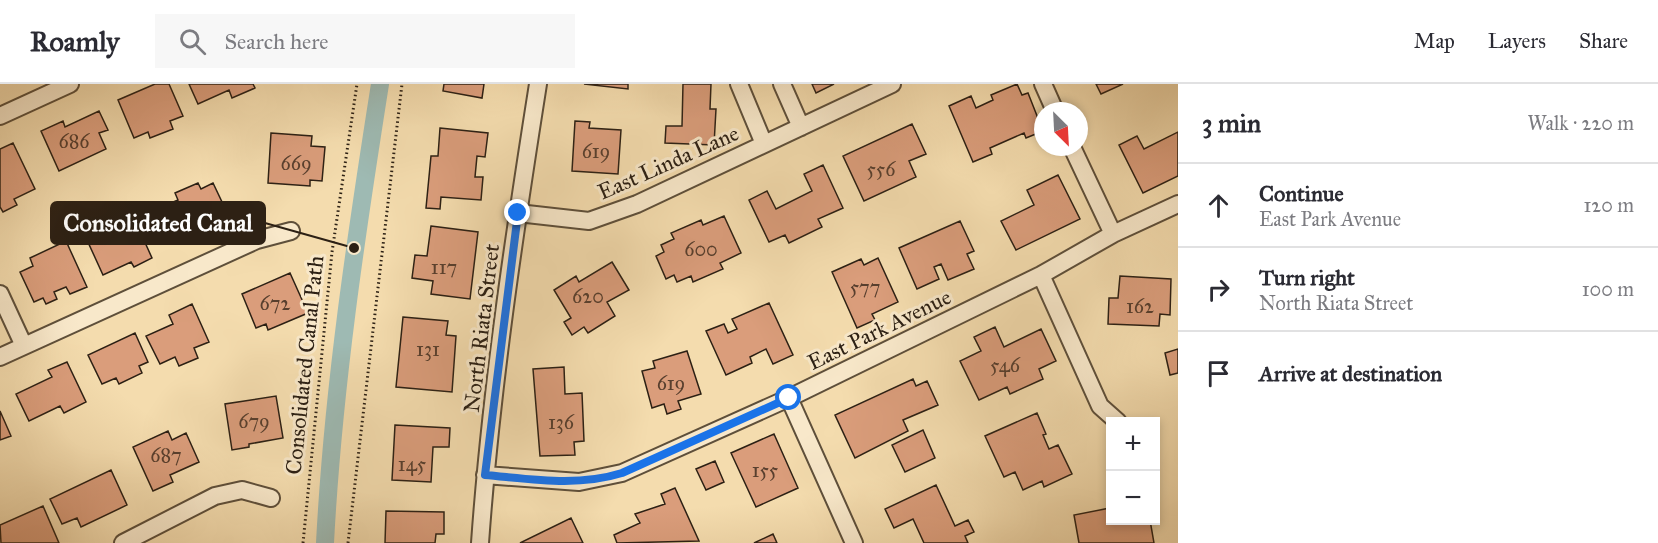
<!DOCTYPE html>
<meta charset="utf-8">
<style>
:root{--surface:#fff;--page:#f7f7f7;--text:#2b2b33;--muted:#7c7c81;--line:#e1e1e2}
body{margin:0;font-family:"IM FELL Great Primer",serif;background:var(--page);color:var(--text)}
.controls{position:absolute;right:18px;bottom:18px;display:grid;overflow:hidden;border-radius:0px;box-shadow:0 3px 9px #0003}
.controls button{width:54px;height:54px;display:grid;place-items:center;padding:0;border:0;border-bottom:2px solid var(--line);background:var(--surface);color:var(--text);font:30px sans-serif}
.compass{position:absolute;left:1034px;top:18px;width:54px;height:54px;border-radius:50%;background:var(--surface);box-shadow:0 3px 9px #0003;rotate:156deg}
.stop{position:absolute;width:18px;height:18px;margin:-14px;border:4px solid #1a73e8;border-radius:50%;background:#fff}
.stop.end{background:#1a73e8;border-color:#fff;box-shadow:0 2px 6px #0008}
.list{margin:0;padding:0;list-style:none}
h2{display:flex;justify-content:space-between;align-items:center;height:78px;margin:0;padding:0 24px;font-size:26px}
h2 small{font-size:20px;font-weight:400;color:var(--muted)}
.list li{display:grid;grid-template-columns:39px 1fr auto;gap:18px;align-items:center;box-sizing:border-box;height:84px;padding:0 24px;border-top:2px solid var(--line)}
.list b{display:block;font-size:22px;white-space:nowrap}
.list p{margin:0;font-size:20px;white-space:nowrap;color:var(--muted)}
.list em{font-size:20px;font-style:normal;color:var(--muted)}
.icon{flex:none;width:33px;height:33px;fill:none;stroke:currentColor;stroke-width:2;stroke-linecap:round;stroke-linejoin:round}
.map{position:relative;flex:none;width:1178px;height:459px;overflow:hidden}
header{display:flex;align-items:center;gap:36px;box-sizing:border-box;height:84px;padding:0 30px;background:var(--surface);border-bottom:2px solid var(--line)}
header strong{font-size:28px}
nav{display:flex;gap:33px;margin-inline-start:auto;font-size:21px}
.search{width:420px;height:54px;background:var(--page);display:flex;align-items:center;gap:15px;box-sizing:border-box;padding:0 21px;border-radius:0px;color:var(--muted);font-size:22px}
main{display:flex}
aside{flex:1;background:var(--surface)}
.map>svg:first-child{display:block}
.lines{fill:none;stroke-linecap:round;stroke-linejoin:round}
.canal{stroke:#9ebab3;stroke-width:18}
.building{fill:#da9d7b;stroke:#2c2014;stroke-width:1.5}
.street-casing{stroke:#5e4f3a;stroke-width:20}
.path{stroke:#2c2014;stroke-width:3;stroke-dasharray:1.5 3;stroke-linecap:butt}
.street{stroke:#f8e8ca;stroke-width:16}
.route{stroke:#1a73e8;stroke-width:8}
.labels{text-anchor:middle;stroke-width:6;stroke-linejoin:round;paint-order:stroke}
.number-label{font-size:20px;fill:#583f2e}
.street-label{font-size:22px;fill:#2c2014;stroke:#f8e8ca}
.leader{fill:none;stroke:#2c2014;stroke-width:2}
.callout-dot{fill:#2c2014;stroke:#f8e8ca;stroke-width:2}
.callout{fill:#2c2014;stroke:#2c2014;stroke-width:2}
.callout-label{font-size:24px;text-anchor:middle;font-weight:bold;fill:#fff}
</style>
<header>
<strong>Roamly</strong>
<div class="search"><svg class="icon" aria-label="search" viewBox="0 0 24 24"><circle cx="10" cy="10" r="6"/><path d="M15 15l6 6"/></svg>Search here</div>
<nav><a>Map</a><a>Layers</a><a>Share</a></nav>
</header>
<main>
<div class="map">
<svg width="1178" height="459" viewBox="0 0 1178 459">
<rect width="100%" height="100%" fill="#f4dcae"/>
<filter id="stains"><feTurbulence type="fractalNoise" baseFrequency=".00333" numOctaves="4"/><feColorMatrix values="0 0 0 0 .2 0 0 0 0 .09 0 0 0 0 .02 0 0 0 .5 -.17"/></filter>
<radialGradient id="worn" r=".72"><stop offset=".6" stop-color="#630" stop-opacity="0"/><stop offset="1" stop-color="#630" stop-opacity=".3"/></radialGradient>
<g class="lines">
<!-- canal -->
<path class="canal" d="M325 459C333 305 356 152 380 0"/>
</g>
<!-- building -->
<path class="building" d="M155 0H169L183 32 170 37 173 45 150 54 148 48 134 54 118 16Z
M189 0H253L255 4 232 14 229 6 198 20Z
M444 0H484L482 14 443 7Z
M584 0H628V5Z
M683 0H711L710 25H716L714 61 665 59 666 42H682Z
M812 0H834L816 9Z
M1017 0 1022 11 1028 9 1043 47 1026 54 1024 49 990 64 992 70 973 78 949 22 971 12 976 24 993 16 991 11Z
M1096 0H1123L1101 10Z
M99 27 108 46 99 49 106 65 59 87 41 47 63 37 65 43Z
M575 37 590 38 589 44 621 46 618 90 572 87Z
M912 40 926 70 909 77 916 93 864 117 843 72Z
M440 44 488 49 485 73 477 72 475 93H483L481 116 441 113 440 125 426 124 431 72H438Z
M1178 48V92L1143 109 1119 61 1137 52 1144 65Z
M271 49 312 52 311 62 325 63 322 97 310 96V102L268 99Z
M13 59 35 105 14 115 17 121 3 128 0 123V65Z
M823 81 843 124 818 135 822 143 789 159 785 151 769 158 749 116 767 107 776 125 812 107 804 90Z
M1058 91 1080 135 1016 166 1001 137 1034 121 1027 106Z
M198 99 201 105 213 99 231 137 182 159 164 122 178 116 175 109Z
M724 132 741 169 720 179 723 185 693 198 691 192 677 198 674 191 666 195 656 172 664 168 661 161 674 155 671 149 701 136 703 141Z
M134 134 152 174 134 183 131 178 103 191 87 156Z
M960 137 974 167 967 170 974 185 948 196 941 180 934 183 939 195 917 205 899 164Z
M431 142 478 148 470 215 431 210 433 197 412 194 415 171 427 172Z
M66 157 87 203 70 210 66 203 54 208 57 215 46 220 43 214 34 218 20 188 33 182 30 174Z
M878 174 898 218 872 230 875 236 857 244 832 188 861 175 864 181Z
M612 178 629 206 607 218 615 232 588 249 584 243 572 251 564 238 571 234 554 206 576 192 579 198Z
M290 189 308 229 268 246 266 240 256 244 242 210Z
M1120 192 1171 195 1170 231 1160 230 1159 242 1108 240 1109 214H1118Z
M769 219 793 271 773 280 766 265 750 273 752 279 726 291 706 247 724 240 728 249 737 245 732 235Z
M192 220 209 258 194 264 198 274 179 282 175 273 160 280 146 252 173 240 169 231Z
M403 233 448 237 446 251 456 252 452 308 396 303Z
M995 243 1004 263 1041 245 1056 277 1039 285 1043 295 1010 310 1007 303 979 316 960 277 981 267 974 253Z
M135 249 148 278 139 282 142 289 119 300 116 294 102 300 88 271Z
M1178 265V289L1170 291 1165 269Z
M687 267 701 310 678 317 681 325 667 330 664 320 652 324 642 287 655 284 653 277Z
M67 278 86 318 64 329 60 322 29 337 16 310 52 293 48 286Z
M564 283 565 310 582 309 584 357 574 358 575 371 540 372 533 285Z
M913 295 916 302 927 297 938 321 903 336 908 347 855 374 835 331Z
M276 312 283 354 249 360V363L232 366 225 320Z
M0 327 11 352 0 356Z
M1037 329 1046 350 1043 351 1049 365 1058 361 1072 390 1044 403 1042 397 1023 406 1015 388 1004 393 985 352Z
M395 341 450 344 449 363H433L431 398 392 396Z
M923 346 935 374 905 388 892 361Z
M168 347 172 356 186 349 199 378 170 391 173 398 153 407 133 363Z
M774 350 798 404 756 423 731 369Z
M715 377 724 398 706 406 696 385Z
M111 386 127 421 81 443 77 434 62 440 50 415Z
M936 401 955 442 968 436 974 448 965 452 968 459H924L913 435 894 444 885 425Z
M675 404 699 457 617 459 614 451 640 439 635 430 665 420 661 410Z
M43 422 59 459H1L0 441Z
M1110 424V436H1150L1154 459H1079L1074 431Z
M386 427 444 428V450H436L435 459H385Z
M571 434 583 459H520Z
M773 450 777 459H754Z"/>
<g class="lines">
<defs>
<path id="street" d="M739 0 764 60
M782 0 801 43
M1043 0 1055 27
M0 32 70 0
M1072 63 1113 150
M518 129 589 137 637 120 892 0
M1041 191 1100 322 1118 338
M0 210 24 262
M0 273 257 156 291 147
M789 314 854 459
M485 391 579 398 622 389 789 314 1041 191 1113 150 1178 120
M123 459 215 412 242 406 271 414
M480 459C491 305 514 152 538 0"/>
</defs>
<!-- street casing -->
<use href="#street" class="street-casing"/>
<!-- path -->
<path class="path" d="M303 459 332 168 357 0
M348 459 402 0"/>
<!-- street -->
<use href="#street" class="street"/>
</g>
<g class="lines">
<!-- route -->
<path class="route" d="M518 129 485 391C531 395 577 403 622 389L789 314"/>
</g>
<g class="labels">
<!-- number labels -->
<g class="number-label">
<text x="74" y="64">686</text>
<text x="596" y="74">619</text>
<text x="296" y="86">669</text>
<text x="881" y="92">556</text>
<text x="701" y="172">600</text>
<text x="444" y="190">117</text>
<text x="865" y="210">577</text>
<text x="588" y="219">620</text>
<text x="275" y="226">672</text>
<text x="1140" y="229">162</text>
<text x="428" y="272">131</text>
<text x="1005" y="288">546</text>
<text x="671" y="306">619</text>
<text x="254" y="344">679</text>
<text x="561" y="345">136</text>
<text x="166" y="378">687</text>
<text x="412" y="387">145</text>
<text x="765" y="393">155</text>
</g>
<!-- street labels -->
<g class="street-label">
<text transform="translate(668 78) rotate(-24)" y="8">East Linda Lane</text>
<text transform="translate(481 244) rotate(-83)" y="8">North Riata Street</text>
<text transform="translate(879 245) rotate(-26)" y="8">East Park Avenue</text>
<text transform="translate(304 281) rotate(-84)" y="8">Consolidated Canal Path</text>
</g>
</g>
<!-- callouts -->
<path class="leader" d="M354 164L265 139"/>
<circle class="callout-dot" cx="354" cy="164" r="6"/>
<rect class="callout" x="51" y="118" width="214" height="42" rx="6"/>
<g class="callout-label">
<text x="158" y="147">Consolidated Canal</text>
</g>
<rect width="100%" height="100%" filter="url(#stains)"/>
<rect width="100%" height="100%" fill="url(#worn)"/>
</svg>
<div class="controls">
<button>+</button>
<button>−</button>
</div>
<svg class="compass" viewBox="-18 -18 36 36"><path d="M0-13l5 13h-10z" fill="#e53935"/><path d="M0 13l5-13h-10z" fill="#7c7c81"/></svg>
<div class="stop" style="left:789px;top:314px"></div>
<div class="stop end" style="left:518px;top:129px"></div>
</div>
<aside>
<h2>3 min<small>Walk · 220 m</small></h2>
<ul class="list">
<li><svg class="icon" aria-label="ahead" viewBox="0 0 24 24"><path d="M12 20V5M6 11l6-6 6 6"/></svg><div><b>Continue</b><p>East Park Avenue</p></div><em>120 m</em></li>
<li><svg class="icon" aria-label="right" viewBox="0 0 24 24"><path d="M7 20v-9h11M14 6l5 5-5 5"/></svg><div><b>Turn right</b><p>North Riata Street</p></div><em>100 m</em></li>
<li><svg class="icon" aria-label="arrive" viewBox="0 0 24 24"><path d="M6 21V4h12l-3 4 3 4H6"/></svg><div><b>Arrive at destination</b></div></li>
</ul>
</aside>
</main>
